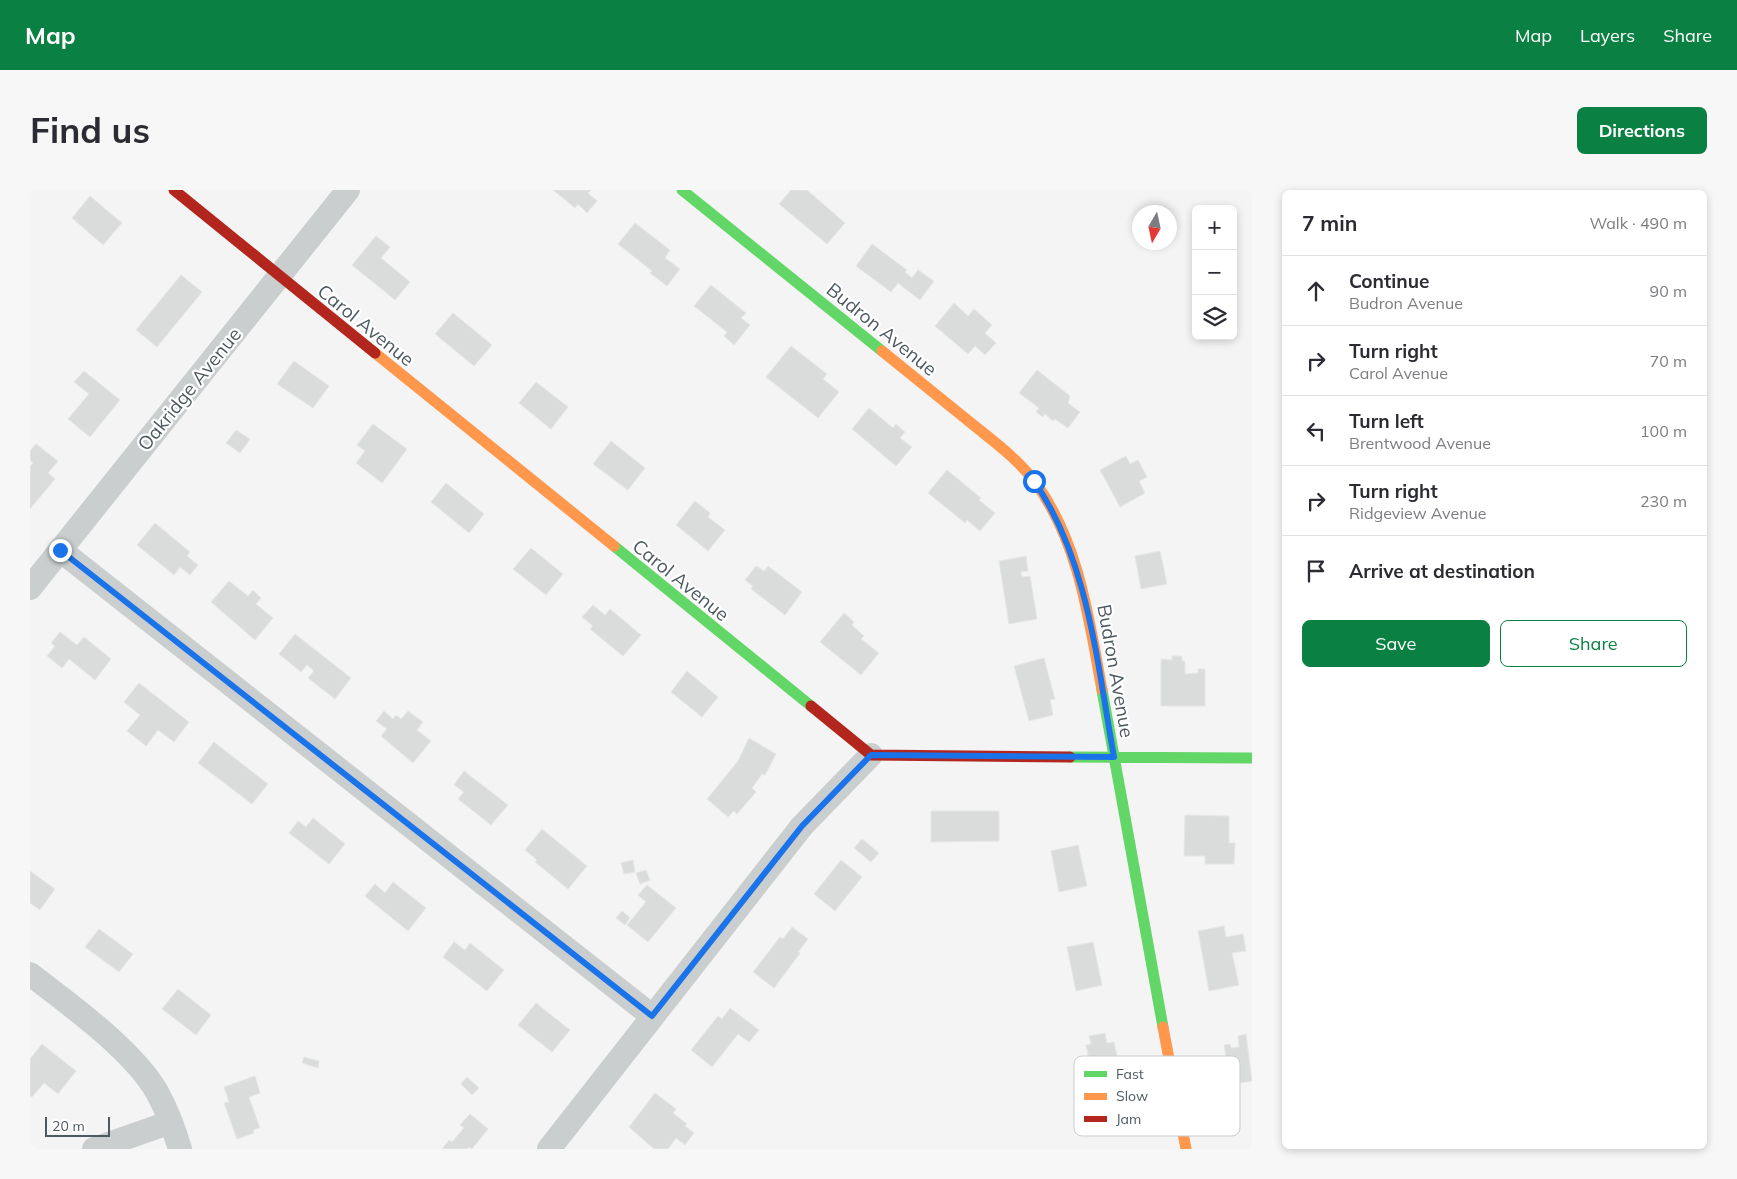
<!DOCTYPE html>
<meta charset="utf-8">
<style>
:root{--surface:#fff;--page:#f7f7f7;--text:#2b2b33;--muted:#7c7c81;--line:#e1e1e2;--accent:#0b8043}
body{margin:0;font-family:Mulish,sans-serif;background:var(--page);color:var(--text)}
.controls{position:absolute;right:15px;top:15px;display:grid;overflow:hidden;border-radius:8px;box-shadow:0 2px 8px #0003}
.controls button{width:45px;height:45px;display:grid;place-items:center;padding:0;border:0;border-bottom:1px solid var(--line);background:var(--surface);color:var(--text);font:25px sans-serif}
.compass{position:absolute;left:1102px;top:15px;width:45px;height:45px;border-radius:50%;background:var(--surface);box-shadow:0 2px 8px #0003;rotate:189deg}
.scale{position:absolute;left:15px;bottom:12px;width:65px;box-sizing:border-box;padding-left:5px;border:2px solid #4c595f;border-top:0;font-size:14px;line-height:18px;white-space:nowrap;color:#4c595f;-webkit-text-stroke:4px #fff;paint-order:stroke}
.stop{position:absolute;width:15px;height:15px;margin:-11px;border:4px solid #1a73e8;border-radius:50%;background:#fff}
.stop.end{background:#1a73e8;border-color:#fff;box-shadow:0 1px 5px #0008}
.list{margin:0;padding:0;list-style:none}
h2{display:flex;justify-content:space-between;align-items:center;height:65px;margin:0;padding:0 20px;font-size:21px}
h2 small{font-size:16px;font-weight:400;color:var(--muted)}
.list li{display:grid;grid-template-columns:32px 1fr auto;gap:15px;align-items:center;box-sizing:border-box;height:70px;padding:0 20px;border-top:1px solid var(--line)}
.list b{display:block;font-size:19px;white-space:nowrap}
.list p{margin:0;font-size:16px;white-space:nowrap;color:var(--muted)}
.list em{font-size:16px;font-style:normal;color:var(--muted)}
.actions{display:flex;gap:10px;padding:15px 20px}
.actions a{flex:1;padding:11px 0;border:1px solid var(--accent);border-radius:8px;text-align:center;font-size:18px;color:var(--accent)}
.actions .main{background:var(--accent);color:#fff}
.icon{flex:none;width:28px;height:28px;fill:none;stroke:currentColor;stroke-width:2;stroke-linecap:round;stroke-linejoin:round}
.map{position:relative;flex:none;width:1222px;height:959px;overflow:hidden;border-radius:8px}
header{display:flex;align-items:center;gap:30px;box-sizing:border-box;height:70px;padding:0 25px;background:var(--accent);color:#fff}
header strong{font-size:24px}
nav{display:flex;gap:28px;margin-inline-start:auto;font-size:18px}
.intro{display:flex;align-items:center;justify-content:space-between;box-sizing:border-box;height:120px;padding:0 30px}
h1{margin:0;font-size:35px}
.button{padding:12px 22px;border-radius:8px;background:var(--accent);color:#fff;font-size:18px;font-weight:700}
main{display:flex;gap:30px;padding:0 30px}
aside{flex:1;background:var(--surface);border-radius:8px;box-shadow:0 2px 8px #0003}
.map>svg:first-child{display:block}
.building{fill:#dadcdc;stroke:#e6e6e6}
.lines{fill:none;stroke-linecap:round;stroke-linejoin:round}
.street{stroke:#cbcecf;stroke-width:24}
.fast{stroke:#63d668;stroke-width:11}
.slow{stroke:#ff974d;stroke-width:11}
.jam{stroke:#b3261e;stroke-width:11}
.route{stroke:#1a73e8;stroke-width:6}
.labels{text-anchor:middle;stroke-width:4.5;stroke-linejoin:round;paint-order:stroke}
.street-label{font-size:19px;fill:#4c595f;stroke:#fff}
.key{fill:#fff;stroke:#c9cdcf;stroke-width:1}
.key-label{font-size:14px;fill:#4c595f}
</style>
<header>
<strong>Map</strong>
<nav><a>Map</a><a>Layers</a><a>Share</a></nav>
</header>
<div class="intro"><h1>Find us</h1><a class="button">Directions</a></div>
<main>
<div class="map">
<svg width="1222" height="959" viewBox="0 0 1222 959">
<rect width="100%" height="100%" fill="#f4f4f4"/>
<!-- building -->
<path class="building" d="M523 0H561L558 3 567 11 557 23 548 14 545 18Z
M761 0H777L815 33 797 54 749 14Z
M60 6 92 33 73 55 42 28Z
M605 33 640 60 635 68 650 79 637 96 620 83 622 81 588 54Z
M346 46 360 57 351 68 380 92 365 110 322 75Z
M842 54 877 80 875 82 882 88 888 80 904 91 890 110 868 93 861 102 826 76Z
M151 85 172 102 127 157 106 140Z
M681 95 716 123 711 128 720 135 704 155 694 146 697 142 664 116Z
M924 113 938 126 944 119 962 135 955 143 966 153 955 165 945 156 938 164 905 136Z
M423 123 462 155 444 176 405 144Z
M761 156 797 184 793 189 809 202 788 228 736 187Z
M264 171 299 196 283 218 247 194Z
M1007 180 1040 206 1038 213 1050 222 1038 238 1025 229 1023 231 1015 224 1013 227 1006 222 1009 218 989 203Z
M54 181 90 210 60 247 38 229 59 204 44 192Z
M506 192 538 217 521 239 489 213Z
M839 218 863 238 866 234 875 242 870 248 882 257 866 276 822 239Z
M343 234 377 259 352 293 326 273 335 261 327 255Z
M206 240 220 249 210 263 196 253Z
M581 251 615 278 598 300 563 274Z
M6 254 28 271 18 283 25 289 0 319V277L3 273 0 270V261Z
M1096 266 1100 274 1108 270 1117 287 1109 291 1115 303 1090 317 1070 280Z
M917 280 951 308 949 310 965 323 950 341 937 330 935 333 898 303Z
M416 293 454 324 439 343 401 312Z
M665 311 680 323 678 327 695 340 678 361 646 335Z
M125 333 160 362 157 366 168 375 160 385 150 377 144 385 107 355Z
M501 358 533 384 516 405 483 379Z
M1130 361 1137 394 1111 399 1105 366Z
M996 366 998 381 991 382 992 387 1000 386 1007 429 979 434 969 371Z
M726 376 734 381 738 376 772 402 755 425 721 399 723 396 715 390Z
M199 391 218 406 223 400 231 408 226 414 243 428 225 450 181 412Z
M563 415 575 425 580 419 611 445 593 466 560 439 563 436 552 427Z
M814 423 824 432 822 435 834 446 831 449 849 463 831 485 790 452Z
M30 442 47 455 54 447 81 469 65 490 39 469 32 478 17 466 25 456 21 453Z
M265 444 321 488 305 509 278 488 284 481 277 475 271 482 249 464Z
M1142 466H1152V471H1155V484L1168 483V479H1175V516H1131V469L1142 470Z
M1014 468 1025 509 1020 510 1023 525 999 531 984 476Z
M657 481 688 507 672 527 641 502Z
M109 493 159 532 144 552 128 540 116 556 97 541 110 525 94 512Z
M354 521 363 529 366 525 371 529 378 521 393 532 387 540 401 551 383 573 351 546 357 539 346 531Z
M719 548 746 564 735 585 732 584 722 598 726 602 707 624 704 621 698 627 677 609 708 571Z
M184 552 238 594 222 614 168 573Z
M434 581 478 615 461 635 428 609 434 602 424 595Z
M901 621H969V651L901 652Z
M1155 625 1199 626V653H1205L1204 674H1175V666H1154Z
M283 628 315 654 299 674 259 643 268 631 276 637Z
M512 639 557 676 538 699 505 672 507 670 495 660Z
M832 649 849 663 841 672 824 658Z
M1048 655 1057 696 1029 702 1021 661Z
M603 670 605 682 594 684 591 673Z
M811 670 832 687 805 721 784 704Z
M616 680 620 690 610 694 606 683Z
M0 681 25 699 10 720 0 713Z
M363 692 396 718 378 741 335 706 345 694 355 703Z
M617 695 646 718 618 752 597 735 616 712 608 705Z
M592 721 600 728 595 735 586 728Z
M1194 736 1196 747 1213 744 1216 761 1202 763 1209 795 1179 801 1168 741Z
M762 737 778 749 768 762 770 763 744 798 723 782 750 747 753 749Z
M69 739 103 764 89 782 55 757Z
M424 752 435 760 440 753 474 780 457 801 413 767Z
M1063 752 1072 795 1046 801 1037 757Z
M148 799 181 825 166 845 132 819Z
M506 813 540 840 522 862 488 835Z
M700 818 729 840 719 852 708 844 682 877 661 860 688 826 692 829Z
M1075 843 1077 853 1084 852 1093 894 1065 899 1056 855 1061 854 1059 846Z
M1216 844 1222 891 1200 895 1198 882 1194 883 1192 875 1197 874 1194 855 1200 854 1201 858 1209 857 1208 846Z
M12 854 46 881 28 904 14 893 2 907 0 906V869Z
M274 867 289 871 288 878 272 873Z
M225 886 230 903 219 907 230 938 223 940 224 943 207 949 194 913 199 912 194 897Z
M437 887 449 898 442 905 431 894Z
M625 903 646 919 643 923 657 934 655 936 664 943 655 955 646 948 638 959H624L599 937Z
M440 924 458 939 442 959 439 957 437 959H412L419 950 422 952 434 938 430 935Z"/>
<g class="lines">
<!-- street -->
<path class="street" d="M30 360 622 826
M0 398 318 0
M0 784C39 814 103 860 127 902 137 920 144 939 150 959
M64 959 141 932
M519 959 772 636 841 565"/>
<!-- fast -->
<path class="fast" d="M652 0 852 161
M584 356 781 516
M1072 500 1133 837
M1040 567 1222 568"/>
<!-- slow -->
<path class="slow" d="M852 161C882 185 911 209 941 233 963 251 988 269 1005 292 1049 352 1059 429 1072 500
M345 163 584 356
M1133 837 1156 959"/>
<!-- jam -->
<path class="jam" d="M144 0 345 163
M781 516 841 565 1040 567"/>
</g>
<g class="lines">
<!-- route -->
<path class="route" d="M30 360 622 826 772 636 841 565 1084 567C1067 474 1059 371 1004 291"/>
</g>
<g class="labels">
<!-- street labels -->
<g class="street-label">
<text transform="translate(336 135) rotate(39)" y="7">Carol Avenue</text>
<text transform="translate(852 139) rotate(39)" y="7">Budron Avenue</text>
<text transform="translate(159 199) rotate(-51)" y="7">Oakridge Avenue</text>
<text transform="translate(651 390) rotate(39)" y="7">Carol Avenue</text>
<text transform="translate(1086 481) rotate(80)" y="7">Budron Avenue</text>
</g>
</g>
<!-- legend -->
<rect x="1044" y="866" width="166" height="80" rx="8" class="key"/>
<rect x="1054" y="881" width="23" height="6" fill="#63d668"/>
<rect x="1054" y="903" width="23" height="7" fill="#ff974d"/>
<rect x="1054" y="926" width="23" height="6" fill="#b3261e"/>
<g class="key-label">
<text x="1086" y="889">Fast</text>
<text x="1086" y="911">Slow</text>
<text x="1086" y="934">Jam</text>
</g>
</svg>
<div class="controls">
<button>+</button>
<button>−</button>
<button><svg class="icon" aria-label="layers" viewBox="0 0 24 24"><path d="M12 4l9 5-9 5-9-5zM3 14l9 5 9-5"/></svg></button>
</div>
<svg class="compass" viewBox="-18 -18 36 36"><path d="M0-13l5 13h-10z" fill="#e53935"/><path d="M0 13l5-13h-10z" fill="#7c7c81"/></svg>
<div class="scale">20 m</div>
<div class="stop" style="left:1004px;top:291px"></div>
<div class="stop end" style="left:30px;top:360px"></div>
</div>
<aside>
<h2>7 min<small>Walk · 490 m</small></h2>
<ul class="list">
<li><svg class="icon" aria-label="ahead" viewBox="0 0 24 24"><path d="M12 20V5M6 11l6-6 6 6"/></svg><div><b>Continue</b><p>Budron Avenue</p></div><em>90 m</em></li>
<li><svg class="icon" aria-label="right" viewBox="0 0 24 24"><path d="M7 20v-9h11M14 6l5 5-5 5"/></svg><div><b>Turn right</b><p>Carol Avenue</p></div><em>70 m</em></li>
<li><svg class="icon" aria-label="left" viewBox="0 0 24 24"><path d="M17 20v-9H6M10 6l-5 5 5 5"/></svg><div><b>Turn left</b><p>Brentwood Avenue</p></div><em>100 m</em></li>
<li><svg class="icon" aria-label="right" viewBox="0 0 24 24"><path d="M7 20v-9h11M14 6l5 5-5 5"/></svg><div><b>Turn right</b><p>Ridgeview Avenue</p></div><em>230 m</em></li>
<li><svg class="icon" aria-label="arrive" viewBox="0 0 24 24"><path d="M6 21V4h12l-3 4 3 4H6"/></svg><div><b>Arrive at destination</b></div></li>
</ul>
<div class="actions"><a class="main">Save</a><a>Share</a></div>
</aside>
</main>
